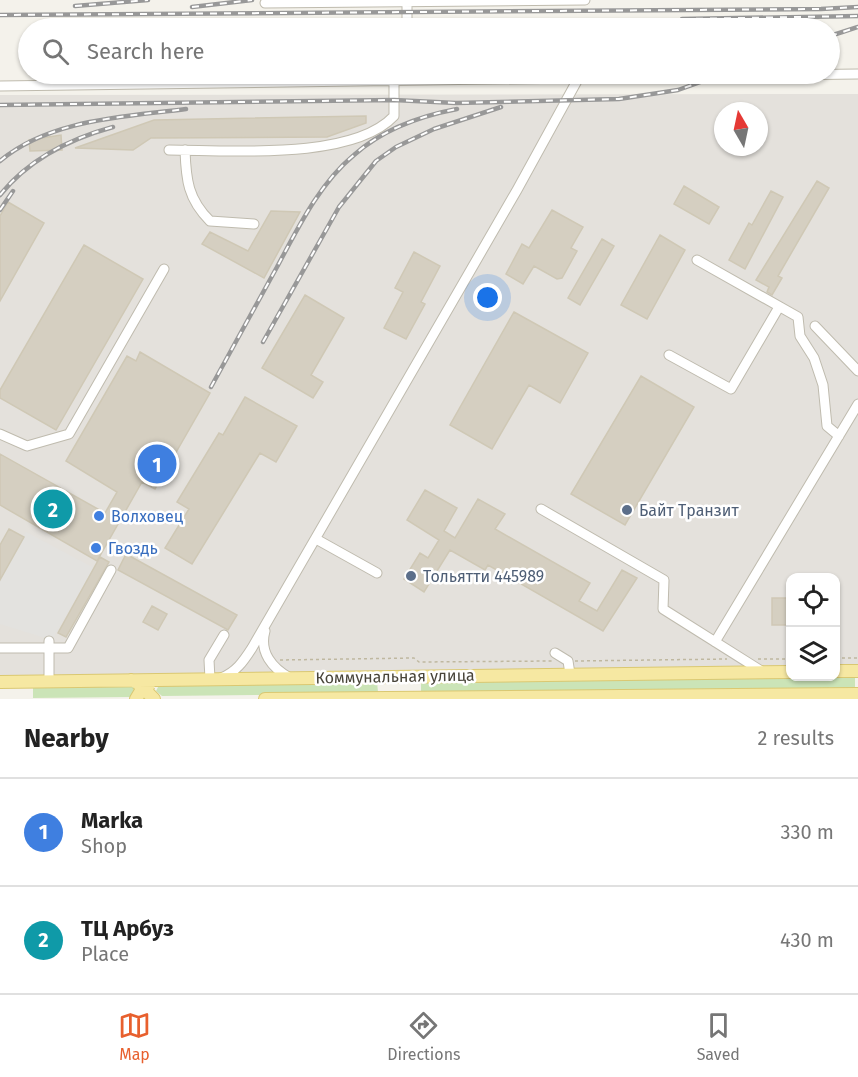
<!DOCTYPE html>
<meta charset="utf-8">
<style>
:root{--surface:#fff;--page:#f2f2f2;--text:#222;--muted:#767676;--line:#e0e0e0;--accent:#e8602e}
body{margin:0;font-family:"Fira Sans",sans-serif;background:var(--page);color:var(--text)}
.controls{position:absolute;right:18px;bottom:18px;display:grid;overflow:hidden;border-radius:12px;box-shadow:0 2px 4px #0004}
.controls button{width:54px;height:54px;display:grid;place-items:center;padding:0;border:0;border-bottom:2px solid var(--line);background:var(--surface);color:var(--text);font:30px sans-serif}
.compass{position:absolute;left:714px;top:102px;width:54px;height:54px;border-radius:50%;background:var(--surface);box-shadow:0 2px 4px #0004;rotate:351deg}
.you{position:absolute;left:488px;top:298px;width:21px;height:21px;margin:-15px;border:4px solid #fff;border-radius:50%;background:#1a73e8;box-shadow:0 0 0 9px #1a73e833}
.badge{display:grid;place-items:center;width:39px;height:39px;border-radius:50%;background:var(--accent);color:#fff;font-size:20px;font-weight:700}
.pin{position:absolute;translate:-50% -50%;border:3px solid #fff;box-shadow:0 2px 6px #0006}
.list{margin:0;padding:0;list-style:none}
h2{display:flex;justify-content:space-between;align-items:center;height:78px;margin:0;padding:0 24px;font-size:26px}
h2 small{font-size:20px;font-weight:400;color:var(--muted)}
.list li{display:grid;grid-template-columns:39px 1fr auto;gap:18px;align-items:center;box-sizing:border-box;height:108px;padding:0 24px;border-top:2px solid var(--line)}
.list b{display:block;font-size:22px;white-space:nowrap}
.list p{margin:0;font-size:20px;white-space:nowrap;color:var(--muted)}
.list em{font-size:20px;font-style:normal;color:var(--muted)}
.icon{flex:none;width:33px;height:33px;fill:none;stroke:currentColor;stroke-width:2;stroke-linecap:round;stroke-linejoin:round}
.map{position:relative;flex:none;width:858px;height:699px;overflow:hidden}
.search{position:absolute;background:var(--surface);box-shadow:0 2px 4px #0004;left:18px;right:18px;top:18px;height:66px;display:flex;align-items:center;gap:15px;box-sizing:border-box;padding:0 21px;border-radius:33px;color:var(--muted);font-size:22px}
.sheet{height:294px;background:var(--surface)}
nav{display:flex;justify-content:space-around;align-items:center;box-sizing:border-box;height:84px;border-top:2px solid var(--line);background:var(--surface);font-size:16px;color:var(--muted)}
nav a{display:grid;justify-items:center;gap:3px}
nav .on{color:var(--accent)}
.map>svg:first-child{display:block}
.industrial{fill:#e4e1dc;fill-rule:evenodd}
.green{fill:#cbe4b7}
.parking{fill:#e3e2df}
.building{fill:#d5cfc1;stroke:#cfc8b5;stroke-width:1.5}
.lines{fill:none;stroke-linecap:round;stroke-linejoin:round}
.minor-casing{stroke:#bfbbae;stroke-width:11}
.major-casing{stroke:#dac872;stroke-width:14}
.path{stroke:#bfb8a0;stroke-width:1.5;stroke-dasharray:3 3;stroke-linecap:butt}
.minor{stroke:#fff;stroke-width:9}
.major{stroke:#f6e8a2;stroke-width:12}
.rail-casing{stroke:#989898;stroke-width:4.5}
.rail{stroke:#fff;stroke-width:2;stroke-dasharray:7;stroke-linecap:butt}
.service-dot{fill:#5c6f8a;stroke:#fff;stroke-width:2}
.shop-dot{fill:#3f7fe0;stroke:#fff;stroke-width:2}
.labels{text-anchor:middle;stroke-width:5;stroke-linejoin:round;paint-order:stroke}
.service-label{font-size:16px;fill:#4e5e75;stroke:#fff;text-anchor:start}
.shop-label{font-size:16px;fill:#366cbe;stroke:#fff;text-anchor:start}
.street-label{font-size:16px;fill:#484439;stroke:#fff}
</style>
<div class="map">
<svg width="858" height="699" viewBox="0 0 858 699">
<rect width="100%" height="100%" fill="#f4f2eb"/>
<!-- industrial -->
<path class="industrial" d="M858 94V671H836V578H790V672L0 679V95ZM723 111H759V147H723Z"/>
<!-- green -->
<path class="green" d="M855 676V689L421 694V680Z
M377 682 378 692 372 694 162 696 156 691 159 685Z
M33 685H136L135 696 130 697 33 698Z"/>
<!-- parking -->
<path class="parking" d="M26 532 94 568 52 640 0 624V579Z"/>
<!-- building -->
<path class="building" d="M366 116V123L327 137 151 138 133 150 75 148 154 120Z
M61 135 62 150 30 151 29 140Z
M817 181 829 188 778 276 782 278 772 295 767 292 769 287 756 280Z
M684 186 719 207 709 224 674 204Z
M771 191 783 197 745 269 729 260 749 223 752 225Z
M8 202 44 223 0 301V216Z
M552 210 583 227 571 248 577 251 562 278 557 279 534 266 523 284 506 274 522 244 529 248Z
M271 211 300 212 264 278 202 244 210 232 248 251Z
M660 235 685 250 647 319 621 305Z
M602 239 614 246 580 305 568 298Z
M84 245 143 279 56 430 0 398V390Z
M414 252 440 266 421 302 425 304 406 339 384 328 403 292 395 288Z
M305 295 344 318 311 375 323 382 313 398 262 368Z
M514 312 588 353 560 403 529 385 492 449 450 425Z
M140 352 210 393 155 489 142 482 97 561 0 505V454L105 513 117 492 66 461 127 356 136 361Z
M641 376 694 407 625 525 571 494Z
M245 397 297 426 276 462 260 453 192 564 165 548 189 509 177 502 219 433 223 435Z
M425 490 457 508 444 531 455 538 478 499 505 514 495 529 590 583 579 601 597 611 622 570 637 578 603 631 488 565 485 570 450 550 424 592 404 579 420 553 428 558 439 540 407 520Z
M9 529 24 537 0 580V545Z
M126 554 237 615 228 630 118 570Z
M100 557 109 562 66 637 58 633Z
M772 598H790V625H772Z
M152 606 167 614 158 630 143 622Z"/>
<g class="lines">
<defs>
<path id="minor" d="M407 2V28
M265 3 585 0
M0 86 858 74
M169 150C227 150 352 161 394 116V82L403 74
M185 150C186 180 188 199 210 221L254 224
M697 260 798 317 800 336 814 358 823 385 827 426 839 436
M815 326 858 371
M669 355 731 389 779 307
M0 434 27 446 69 434 164 269
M541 509 664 580 663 609 763 672
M316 539 377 573
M265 631C259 652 272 668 290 678
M49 641V681
M715 642 858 404
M0 648H68L111 570
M555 653 568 661 570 674
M221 678C236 672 243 662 252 648L517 190 578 79
M210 679 209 660 224 635"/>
<path id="major" d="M836 671H858
M131 680 138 683 142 689 136 699
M0 682 790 672
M150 682 146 691 154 699
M265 699 858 694"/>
</defs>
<!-- minor casing -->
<use href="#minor" class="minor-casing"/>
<!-- major casing -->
<use href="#major" class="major-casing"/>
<!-- path -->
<path class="path" d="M836 658H858
M758 659H790
M280 660 414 658 419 662 553 661
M575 661 727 659"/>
<!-- minor -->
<use href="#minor" class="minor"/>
<!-- major -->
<use href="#major" class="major"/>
<defs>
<path id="rail" d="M75 6 148 0
M192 7 252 0
M0 15 821 9 858 7
M682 19 858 16
M492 28H670
M830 36 858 27
M0 105 394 100 456 103 619 99 678 90 723 74
M0 161C50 119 125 117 186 109
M0 195C29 159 69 139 113 127
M0 210 13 191
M263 342 339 207 376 161 396 147 434 129 501 107
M211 387C233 347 255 307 277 267 298 228 319 184 354 155 382 130 420 116 457 109"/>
</defs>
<!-- rail casing -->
<use href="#rail" class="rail-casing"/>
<!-- rail -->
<use href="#rail" class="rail"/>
</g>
<!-- markers -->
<g class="service-dot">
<circle cx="627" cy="510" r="6"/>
<circle cx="411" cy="576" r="6"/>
</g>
<g class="shop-dot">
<circle cx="99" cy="516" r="6"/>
<circle cx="96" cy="548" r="6"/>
</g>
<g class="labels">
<!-- service labels -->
<g class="service-label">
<text x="639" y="516">Байт Транзит</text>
<text x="423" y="582">Тольятти 445989</text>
</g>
<!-- shop labels -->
<g class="shop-label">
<text x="111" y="522">Волховец</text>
<text x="108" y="554">Гвоздь</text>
</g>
<!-- street labels -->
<g class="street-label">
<text transform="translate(395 676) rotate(-1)" y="6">Коммунальная улица</text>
</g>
</g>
</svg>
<div class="controls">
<button><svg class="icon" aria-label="locate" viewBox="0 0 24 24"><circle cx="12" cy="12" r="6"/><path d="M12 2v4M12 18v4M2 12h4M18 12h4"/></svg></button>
<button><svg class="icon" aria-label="layers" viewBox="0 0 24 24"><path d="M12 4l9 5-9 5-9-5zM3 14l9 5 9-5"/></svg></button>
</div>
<svg class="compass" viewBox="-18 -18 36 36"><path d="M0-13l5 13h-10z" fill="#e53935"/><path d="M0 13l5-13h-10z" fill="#767676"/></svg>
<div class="you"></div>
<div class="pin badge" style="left:157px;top:464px;background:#3f7fe0">1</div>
<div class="pin badge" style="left:53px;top:509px;background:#0f9aa8">2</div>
<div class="search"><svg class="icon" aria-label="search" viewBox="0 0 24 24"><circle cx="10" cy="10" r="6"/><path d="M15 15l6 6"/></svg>Search here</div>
</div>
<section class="sheet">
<h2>Nearby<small>2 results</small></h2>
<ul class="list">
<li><span class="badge" style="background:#3f7fe0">1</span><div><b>Marka</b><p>Shop</p></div><em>330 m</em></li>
<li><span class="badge" style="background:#0f9aa8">2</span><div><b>ТЦ Арбуз</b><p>Place</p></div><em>430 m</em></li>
</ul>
</section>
<nav>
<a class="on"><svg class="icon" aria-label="map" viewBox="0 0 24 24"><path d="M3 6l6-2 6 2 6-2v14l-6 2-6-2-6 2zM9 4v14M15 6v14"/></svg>Map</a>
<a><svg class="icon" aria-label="directions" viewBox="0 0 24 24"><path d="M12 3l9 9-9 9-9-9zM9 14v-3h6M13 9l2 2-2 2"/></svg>Directions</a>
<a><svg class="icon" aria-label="saved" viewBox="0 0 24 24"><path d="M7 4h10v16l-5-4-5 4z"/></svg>Saved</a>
</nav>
